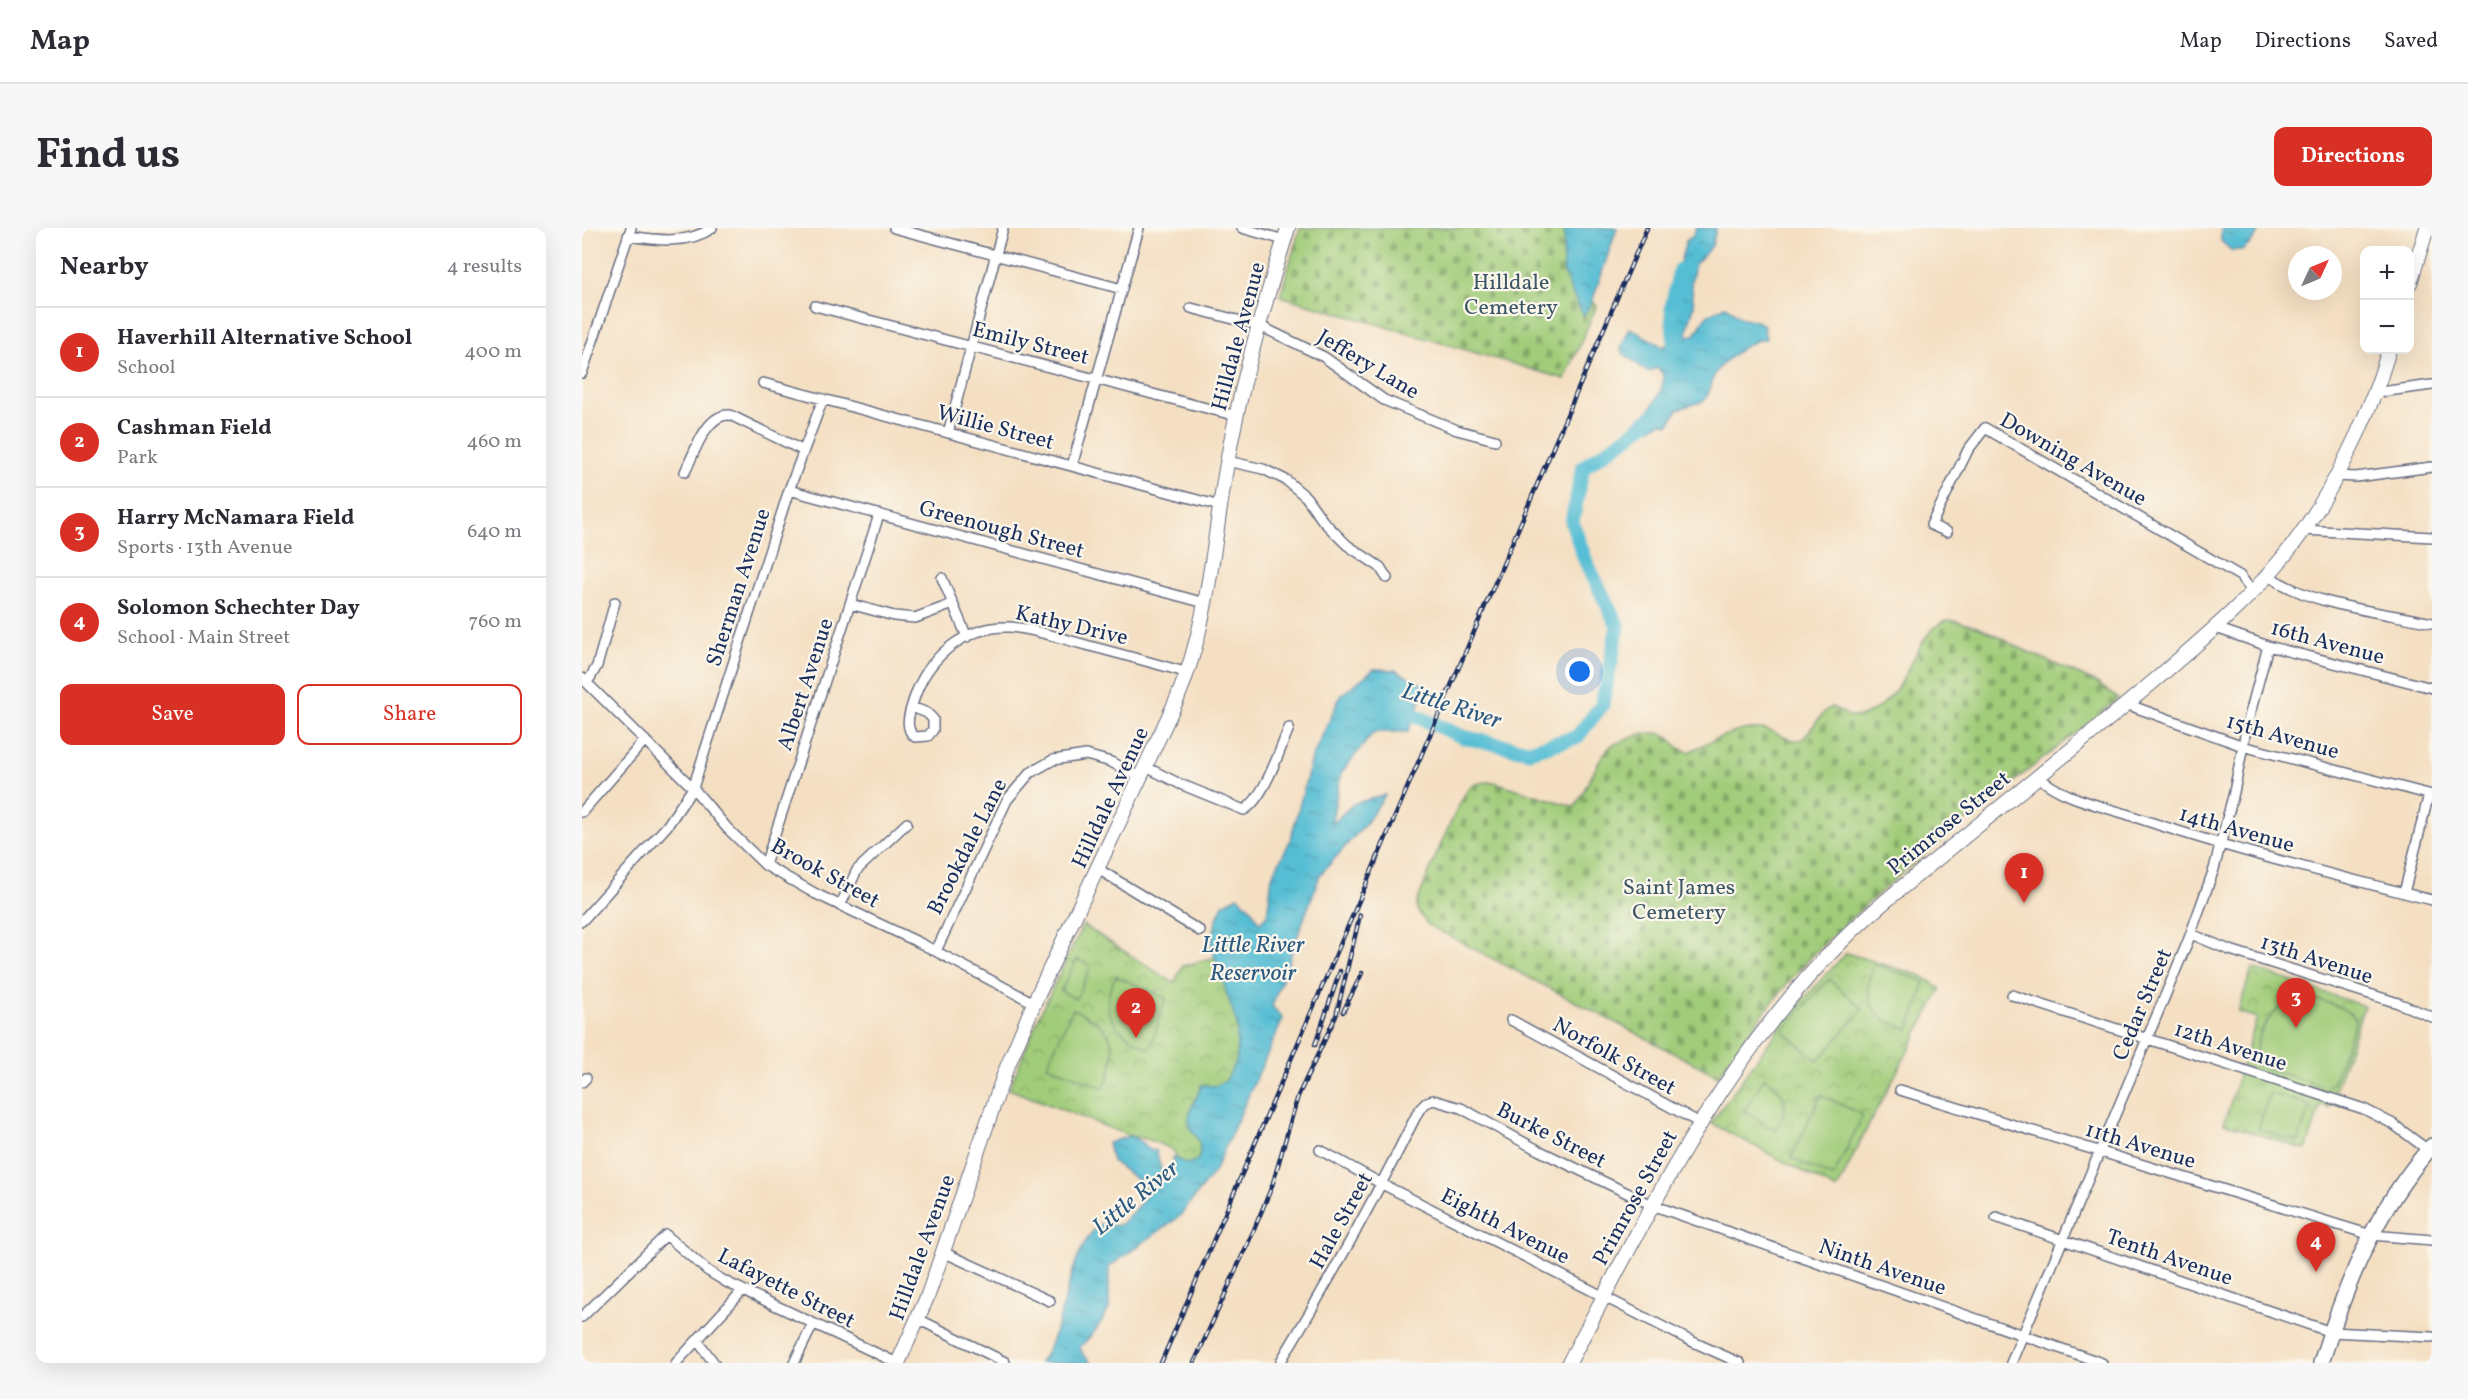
<!DOCTYPE html>
<meta charset="utf-8">
<style>
:root{--surface:#fff;--page:#f7f7f7;--text:#2b2b33;--muted:#7c7c81;--line:#e1e1e2;--accent:#d93025}
body{margin:0;font-family:Vollkorn,serif;background:var(--page);color:var(--text)}
.controls{position:absolute;right:18px;top:18px;display:grid;overflow:hidden;border-radius:12px;box-shadow:0 6px 24px #0002}
.controls button{width:54px;height:54px;display:grid;place-items:center;padding:0;border:0;border-bottom:2px solid var(--line);background:var(--surface);color:var(--text);font:30px sans-serif}
.compass{position:absolute;left:1706px;top:18px;width:54px;height:54px;border-radius:50%;background:var(--surface);box-shadow:0 6px 24px #0002;rotate:46deg}
.you{position:absolute;left:998px;top:444px;width:21px;height:21px;margin:-15px;border:4px solid #fff;border-radius:50%;background:#1a73e8;box-shadow:0 0 0 9px #1a73e833}
.badge{display:grid;place-items:center;width:39px;height:39px;border-radius:50%;background:var(--accent);color:#fff;font-size:20px;font-weight:700}
.pin{position:absolute;translate:-50% -50px;filter:drop-shadow(0 2px 3px #0008)}
.pin::after{content:'';position:absolute;top:32px;width:21px;height:18px;background:inherit;clip-path:polygon(0 0,100% 0,50% 100%)}
.list{margin:0;padding:0;list-style:none}
h2{display:flex;justify-content:space-between;align-items:center;height:78px;margin:0;padding:0 24px;font-size:26px}
h2 small{font-size:20px;font-weight:400;color:var(--muted)}
.list li{display:grid;grid-template-columns:39px 1fr auto;gap:18px;align-items:center;box-sizing:border-box;height:90px;padding:0 24px;border-top:2px solid var(--line)}
.list b{display:block;font-size:22px;white-space:nowrap}
.list p{margin:0;font-size:20px;white-space:nowrap;color:var(--muted)}
.list em{font-size:20px;font-style:normal;color:var(--muted)}
.actions{display:flex;gap:12px;padding:18px 24px}
.actions a{flex:1;padding:14px 0;border:2px solid var(--accent);border-radius:12px;text-align:center;font-size:21px;color:var(--accent)}
.actions .main{background:var(--accent);color:#fff}
.map{position:relative;flex:none;width:1850px;height:1135px;overflow:hidden;border-radius:12px}
header{display:flex;align-items:center;gap:36px;box-sizing:border-box;height:84px;padding:0 30px;background:var(--surface);border-bottom:2px solid var(--line)}
header strong{font-size:28px}
nav{display:flex;gap:33px;margin-inline-start:auto;font-size:21px}
.intro{display:flex;align-items:center;justify-content:space-between;box-sizing:border-box;height:144px;padding:0 36px}
h1{margin:0;font-size:42px}
.button{padding:15px 27px;border-radius:12px;background:var(--accent);color:#fff;font-size:21px;font-weight:700}
main{display:flex;gap:36px;padding:0 36px}
aside{flex:1;background:var(--surface);border-radius:12px;box-shadow:0 6px 24px #0002}
.map>svg:first-child{display:block}
.cemetery{fill:url(#cemetery-stones);stroke:#5e7e6c;stroke-width:1.5}
.park{fill:url(#park-crowns);stroke:#5e7e6c;stroke-width:1.5}
.pitch{fill:#a1cc79;stroke:#5e7e6c;stroke-width:1.5}
.water{fill:url(#water-ripples);stroke:#397699;stroke-width:1.5}
.lines{fill:none;stroke-linecap:round;stroke-linejoin:round}
.river{stroke:#57bed4;stroke-width:15}
.minor-casing{stroke:#676d81;stroke-width:12}
.secondary-casing{stroke:#676d81;stroke-width:16}
.primary-casing{stroke:#676d81;stroke-width:18}
.minor{stroke:#fff;stroke-width:9}
.secondary{stroke:#fff;stroke-width:14}
.primary{stroke:#fff;stroke-width:15}
.rail-casing{stroke:#1b2f5e;stroke-width:4.5}
.rail{stroke:#fbf7ec;stroke-width:2;stroke-dasharray:7;stroke-linecap:butt}
.labels{text-anchor:middle;stroke-width:4.5;stroke-linejoin:round;paint-order:stroke}
.park-label{font-size:22px;fill:#3c5665;stroke:#fbf7ec}
.street-label{font-size:22px;fill:#1b2f5e;stroke:#fbf7ec}
.water-label{font-size:24px;font-style:italic;fill:#2d5a81;stroke:#fbf7ec}
</style>
<header>
<strong>Map</strong>
<nav><a>Map</a><a>Directions</a><a>Saved</a></nav>
</header>
<div class="intro"><h1>Find us</h1><a class="button">Directions</a></div>
<main>
<aside>
<h2>Nearby<small>4 results</small></h2>
<ul class="list">
<li><span class="badge">1</span><div><b>Haverhill Alternative School</b><p>School</p></div><em>400 m</em></li>
<li><span class="badge">2</span><div><b>Cashman Field</b><p>Park</p></div><em>460 m</em></li>
<li><span class="badge">3</span><div><b>Harry McNamara Field</b><p>Sports · 13th Avenue</p></div><em>640 m</em></li>
<li><span class="badge">4</span><div><b>Solomon Schechter Day</b><p>School · Main Street</p></div><em>760 m</em></li>
</ul>
<div class="actions"><a class="main">Save</a><a>Share</a></div>
</aside>
<div class="map">
<svg width="1850" height="1135" viewBox="0 0 1850 1135">
<defs>
<pattern id="cemetery-stones" width="16" height="16" patternUnits="userSpaceOnUse" patternTransform="scale(1.5)"><rect width="16" height="16" fill="#a1cc79"/><path d="M2 7V4a2 2 0 0 1 4 0v3zM10 15v-3a2 2 0 0 1 4 0v3z" fill="#82a666"/></pattern>
<pattern id="park-crowns" width="20" height="18" patternUnits="userSpaceOnUse" patternTransform="scale(1.5)"><rect width="20" height="18" fill="#a1cc79"/><path d="M2 6a3 3 0 1 1 6 0M12 15a3 3 0 1 1 6 0" fill="none" stroke="#82a666"/></pattern>
<pattern id="water-ripples" width="26" height="14" patternUnits="userSpaceOnUse" patternTransform="scale(1.5)"><rect width="26" height="14" fill="#57bed4"/><path d="M2 4q2-2 4 0t4 0M15 11q2-2 4 0t4 0" fill="none" stroke="#479baf"/></pattern>
</defs>
<rect width="100%" height="100%" fill="#fbf7ec"/>
<filter id="ink" filterUnits="userSpaceOnUse"><feTurbulence type="fractalNoise" baseFrequency=".0167" numOctaves="2"/><feDisplacementMap in="SourceGraphic" scale="12" xChannelSelector="R" yChannelSelector="G"/><feConvolveMatrix kernelMatrix="1 2 1 2 8 2 1 2 1" color-interpolation-filters="sRGB"/></filter>
<filter id="wash" filterUnits="userSpaceOnUse"><feTurbulence type="fractalNoise" baseFrequency=".008" numOctaves="4" result="noise"/><feDisplacementMap in="SourceGraphic" scale="24" xChannelSelector="R" yChannelSelector="G"/><feGaussianBlur stdDeviation="1.35" result="paint"/><feColorMatrix in="noise" values="0 0 0 0 0 0 0 0 0 0 0 0 0 0 0 0 0 1.4 0 .05"/><feComposite in="paint" operator="in"/></filter>
<g filter="url(#wash)">
<rect width="100%" height="100%" fill="#f4dfc2"/>
<!-- cemetery -->
<path class="cemetery" d="M718 0H989L1003 70 1015 77 983 151 698 68Z
M1365 392C1386 394 1413 405 1431 417L1515 455 1536 471C1439 549 1338 624 1248 710 1205 751 1170 799 1136 848L846 697 835 682V674C843 654 877 569 889 558 895 554 905 554 912 554L993 579 1020 528 1030 517 1062 505H1076L1085 508 1097 520 1107 524C1127 513 1162 496 1186 502 1202 506 1203 515 1221 511L1243 483 1250 479C1257 482 1264 488 1271 489 1278 489 1283 487 1289 484 1331 461 1330 405 1365 392Z"/>
<!-- park -->
<path class="park" d="M501 697 592 755 601 738 638 728 651 755 659 826 625 919 614 939 603 942 590 921 565 911 548 908 427 861 458 786Z
M1264 725 1340 748 1359 761 1282 906 1255 962 1129 895 1206 788Z
M1670 740 1782 778 1747 880 1739 877 1724 922 1642 895 1675 790 1656 784Z"/>
<!-- pitch -->
<path class="pitch" d="M495 731 509 738 494 771 479 763Z
M1292 736 1343 754 1327 801C1291 793 1278 771 1292 736Z
M534 748 584 770 568 821C536 805 513 785 534 748Z
M1247 751 1281 781 1236 833 1201 803Z
M1718 769C1739 772 1760 776 1774 791L1751 855 1744 859 1672 837C1673 805 1687 781 1718 769Z
M491 781C532 799 540 818 522 860L465 837Z
M1182 850C1207 865 1207 878 1194 903L1162 883Z
M1688 865 1728 878 1716 914 1676 901Z
M1239 867 1281 887 1251 949 1209 930Z"/>
<!-- water -->
<path class="water" d="M982 0H1035L1010 74 1002 87C996 79 982 49 981 39 980 27 984 14 982 0Z
M1114 0H1134L1130 18 1113 36 1109 55 1112 78 1105 103 1106 108 1113 107 1125 87 1144 78 1160 91 1171 92 1181 96 1184 111C1170 110 1139 134 1133 146 1128 156 1129 165 1122 173L1096 181 1087 196 1080 194 1069 200 1062 195C1066 176 1083 169 1081 146L1075 140 1065 144 1040 124 1039 119 1048 100 1081 119 1086 116 1094 89V49L1104 13 1111 8Z
M1639 0H1677L1678 2 1670 14 1661 22H1649L1639 13Z
M792 441 813 442 844 458 826 504H792L759 545 749 597 771 576 803 567 785 594 738 647 690 778 701 791 632 944 598 988 527 1039V1081L514 1102 498 1119 500 1125 509 1135H458C487 1092 481 1035 516 997 523 994 529 999 536 997 542 995 564 969 566 964L561 956 530 933 526 915 548 908 560 914 569 923 574 922 580 945 588 943 592 938 591 929 605 936 616 932C624 907 605 906 607 890 608 880 616 867 620 857L633 858 644 853 655 830V796L629 717 634 693 641 676 656 668 670 682 677 695 685 687 690 649 708 613 730 530 759 467Z"/>
<g class="lines">
<!-- river -->
<path class="river" d="M1093 119 1090 79 1098 42
M814 479 881 509 947 523 995 509 1020 477 1036 398 1004 334 990 294 1001 239 1046 209 1077 183"/>
</g>
</g>
<g filter="url(#ink)">
<g class="lines">
<defs>
<path id="minor" d="M312 0 540 61
M660 0 702 12
M46 8C74 12 106 17 130 0
M233 78 655 188
M609 80 678 98 742 129 802 172 875 202 913 212
M0 145 49 0
M181 155 638 278
M1791 165 1850 157
M366 205 421 0
M645 233 681 241 704 252 724 269 741 293 765 317 798 339 805 350
M490 238 557 0
M103 244C112 226 124 185 148 187L220 222
M1755 248 1774 249 1850 239
M207 262 623 375
M1721 302 1850 309
M1365 304 1349 297 1386 222 1403 200 1658 348 1670 363
M1685 347C1733 379 1795 383 1850 395
M360 350 385 409
M268 376 312 388 333 390 371 376
M1634 400 1686 418 1850 460
M0 450 111 560 145 600 183 637 234 666 338 715 452 775
M5 455 15 438 33 374
M1544 476 1664 519 1850 567
M330 479 345 485 351 491V502L346 508 333 509C321 500 328 483 332 471 345 430 383 397 428 399 454 401 480 411 504 417 538 426 572 435 606 445
M564 539 598 556 662 582C682 571 698 521 707 500
M1455 548C1480 570 1516 577 1547 587 1646 621 1748 646 1850 672
M0 584 63 512
M183 637 297 287
M516 641 618 703
M1822 665 1847 566
M258 678 275 642 325 595
M0 693 85 598 111 560 207 262 241 171
M1609 706 1645 721 1816 775 1850 789
M354 723 425 572 448 545 471 532 504 527 529 534 559 550
M1430 767 1782 881 1811 896 1846 922
M929 792 1118 895
M0 854 4 850
M1318 862 1789 1007 1850 1012
M738 922 800 956 1109 1113 1158 1135
M1414 989 1749 1104 1850 1109
M361 1024 468 1073
M0 1089 84 1007 126 1043 144 1054 315 1135
M336 1091 423 1134
M115 1112 132 1135
M699 1133C748 1052 794 968 837 882L844 875 851 872 879 880 956 922 1070 977 1520 1135
M94 1135 161 1062
M212 1135 231 1096
M1429 1135 1606 713 1632 641 1652 564 1665 497 1686 418"/>
<path id="secondary" d="M1828 55 1845 0
M316 1135 346 1067 423 844 452 775 595 471C627 396 631 314 645 235 659 155 682 77 706 0
M987 1135C1066 985 1139 833 1261 712 1297 676 1338 645 1377 613 1444 558 1512 504 1578 448 1619 412 1663 376 1698 333 1746 276 1786 193 1807 122"/>
<path id="primary" d="M1739 1135C1764 1056 1794 980 1850 918"/>
</defs>
<!-- minor casing -->
<use href="#minor" class="minor-casing"/>
<!-- secondary casing -->
<use href="#secondary" class="secondary-casing"/>
<!-- primary casing -->
<use href="#primary" class="primary-casing"/>
<!-- minor -->
<use href="#minor" class="minor"/>
<!-- secondary -->
<use href="#secondary" class="secondary"/>
<!-- primary -->
<use href="#primary" class="primary"/>
<defs>
<path id="rail" d="M761 784 780 745
M733 817 758 743
M579 1135 1065 0
M612 1135 671 1004 690 958 716 868 754 788 778 687"/>
</defs>
<!-- rail casing -->
<use href="#rail" class="rail-casing"/>
<!-- rail -->
<use href="#rail" class="rail"/>
</g>
</g>
<g class="labels">
<!-- park labels -->
<g class="park-label">
<text x="929" y="61">Hilldale<tspan x="929" dy="25">Cemetery</tspan></text>
<text x="1097" y="666">Saint James<tspan x="1097" dy="25">Cemetery</tspan></text>
</g>
<!-- street labels -->
<g class="street-label">
<text transform="translate(655 108) rotate(-75)" y="8">Hilldale Avenue</text>
<text transform="translate(449 114) rotate(14)" y="8">Emily Street</text>
<text transform="translate(787 135) rotate(31)" y="8">Jeffery Lane</text>
<text transform="translate(414 198) rotate(15)" y="8">Willie Street</text>
<text transform="translate(1492 230) rotate(30)" y="8">Downing Avenue</text>
<text transform="translate(420 300) rotate(15)" y="8">Greenough Street</text>
<text transform="translate(155 359) rotate(-72)" y="8">Sherman Avenue</text>
<text transform="translate(490 396) rotate(13)" y="8">Kathy Drive</text>
<text transform="translate(1746 413) rotate(15)" y="8">16th Avenue</text>
<text transform="translate(222 456) rotate(-72)" y="8">Albert Avenue</text>
<text transform="translate(1701 507) rotate(16)" y="8">15th Avenue</text>
<text transform="translate(527 569) rotate(-65)" y="8">Hilldale Avenue</text>
<text transform="translate(1366 594) rotate(-39)" y="8">Primrose Street</text>
<text transform="translate(1655 600) rotate(16)" y="8">14th Avenue</text>
<text transform="translate(384 618) rotate(-63)" y="8">Brookdale Lane</text>
<text transform="translate(244 644) rotate(29)" y="8">Brook Street</text>
<text transform="translate(1735 730) rotate(18)" y="8">13th Avenue</text>
<text transform="translate(1559 776) rotate(-67)" y="8">Cedar Street</text>
<text transform="translate(1649 817) rotate(18)" y="8">12th Avenue</text>
<text transform="translate(1033 827) rotate(29)" y="8">Norfolk Street</text>
<text transform="translate(970 906) rotate(27)" y="8">Burke Street</text>
<text transform="translate(1559 916) rotate(17)" y="8">11th Avenue</text>
<text transform="translate(1052 969) rotate(-61)" y="8">Primrose Street</text>
<text transform="translate(758 992) rotate(-61)" y="8">Hale Street</text>
<text transform="translate(924 997) rotate(27)" y="8">Eighth Avenue</text>
<text transform="translate(339 1019) rotate(-70)" y="8">Hilldale Avenue</text>
<text transform="translate(1588 1028) rotate(19)" y="8">Tenth Avenue</text>
<text transform="translate(1301 1038) rotate(19)" y="8">Ninth Avenue</text>
<text transform="translate(205 1059) rotate(27)" y="8">Lafayette Street</text>
</g>
<!-- water labels -->
<g class="water-label">
<text transform="translate(870 477) rotate(18)" y="8">Little River</text>
<text x="671" y="724">Little River<tspan x="671" dy="28">Reservoir</tspan></text>
<text transform="translate(553 969) rotate(-39)" y="8">Little River</text>
</g>
</g>
</svg>
<div class="controls">
<button>+</button>
<button>−</button>
</div>
<svg class="compass" viewBox="-18 -18 36 36"><path d="M0-13l5 13h-10z" fill="#e53935"/><path d="M0 13l5-13h-10z" fill="#7c7c81"/></svg>
<div class="you"></div>
<div class="pin badge" style="left:1442px;top:675px">1</div>
<div class="pin badge" style="left:554px;top:810px">2</div>
<div class="pin badge" style="left:1714px;top:800px">3</div>
<div class="pin badge" style="left:1734px;top:1044px">4</div>
</div>
</main>
